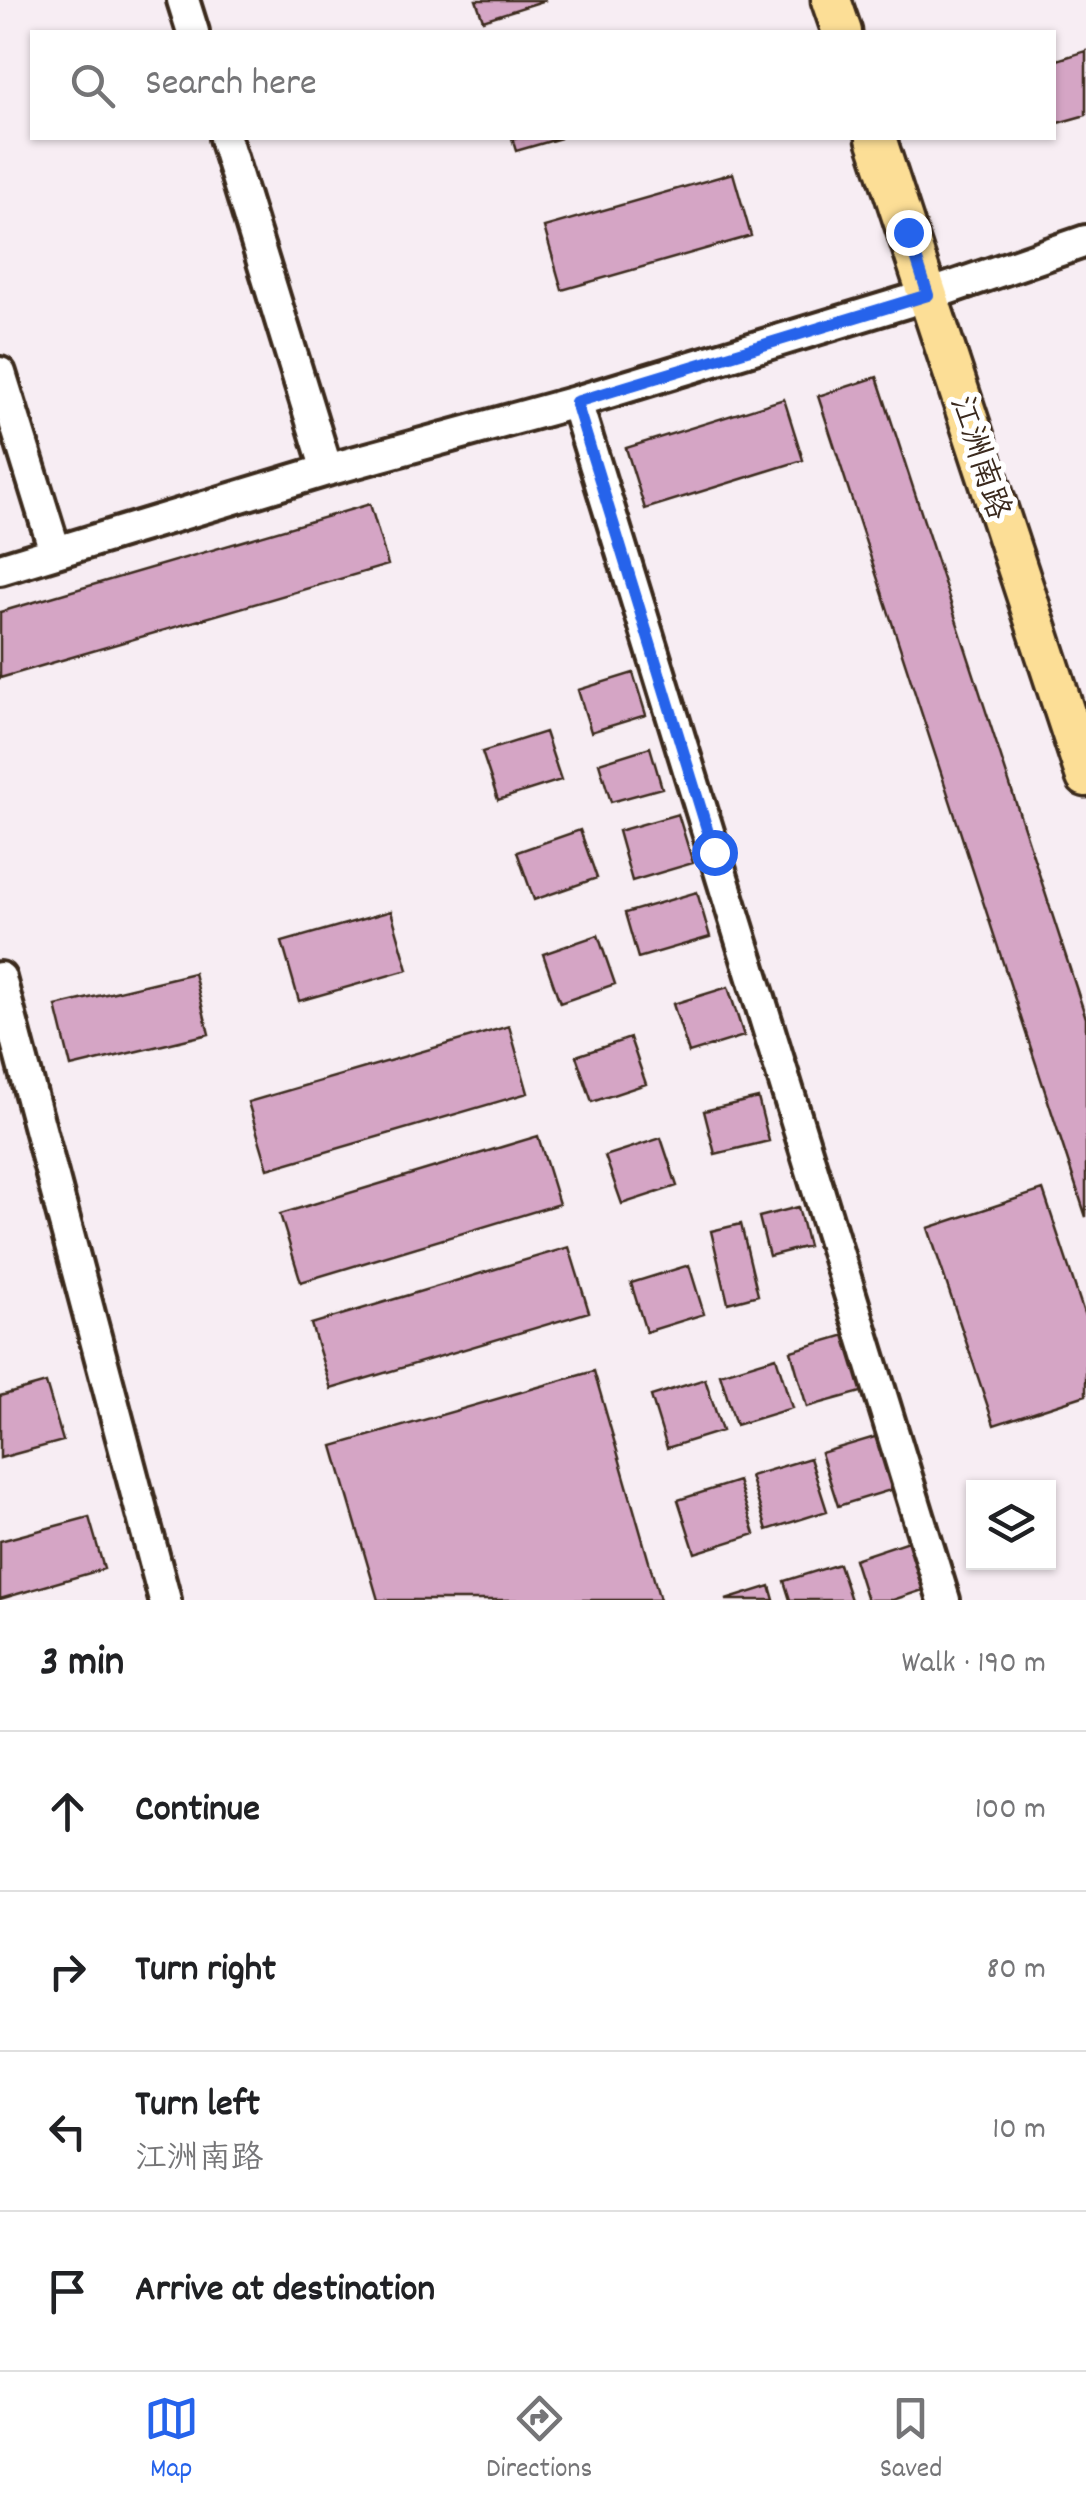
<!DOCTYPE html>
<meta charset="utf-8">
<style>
:root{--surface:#fff;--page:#f2f2f2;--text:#202124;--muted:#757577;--line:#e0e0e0;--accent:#2563eb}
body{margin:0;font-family:Dekko,"LXGW WenKai TC",sans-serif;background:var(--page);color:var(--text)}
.controls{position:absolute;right:30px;bottom:30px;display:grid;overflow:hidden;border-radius:0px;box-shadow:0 2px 8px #0004}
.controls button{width:90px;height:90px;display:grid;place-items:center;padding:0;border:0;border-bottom:2px solid var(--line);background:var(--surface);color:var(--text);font:50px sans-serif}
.stop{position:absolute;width:30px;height:30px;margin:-22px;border:8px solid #2563eb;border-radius:50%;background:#fff}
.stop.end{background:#2563eb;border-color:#fff;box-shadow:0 2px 10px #0008}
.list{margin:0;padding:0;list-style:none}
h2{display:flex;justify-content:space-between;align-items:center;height:130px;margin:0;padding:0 40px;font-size:42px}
h2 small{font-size:32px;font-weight:400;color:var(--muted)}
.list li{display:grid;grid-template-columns:65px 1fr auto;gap:30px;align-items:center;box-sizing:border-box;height:160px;padding:0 40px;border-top:2px solid var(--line)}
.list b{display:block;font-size:38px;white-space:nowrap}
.list p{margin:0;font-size:32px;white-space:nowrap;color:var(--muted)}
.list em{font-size:32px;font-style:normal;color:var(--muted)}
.icon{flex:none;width:55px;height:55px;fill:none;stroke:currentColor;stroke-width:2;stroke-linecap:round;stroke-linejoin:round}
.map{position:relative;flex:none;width:1086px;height:1600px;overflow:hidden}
.search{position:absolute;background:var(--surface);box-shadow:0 2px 8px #0004;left:30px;right:30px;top:30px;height:110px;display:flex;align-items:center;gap:25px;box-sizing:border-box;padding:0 35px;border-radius:0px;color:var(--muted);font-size:38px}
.sheet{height:770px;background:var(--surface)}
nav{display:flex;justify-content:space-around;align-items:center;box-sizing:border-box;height:140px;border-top:2px solid var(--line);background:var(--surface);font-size:28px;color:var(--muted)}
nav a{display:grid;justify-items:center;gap:5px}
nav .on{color:var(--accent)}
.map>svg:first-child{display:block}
.building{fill:#d5a5c5;stroke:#3b2a1e;stroke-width:2.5}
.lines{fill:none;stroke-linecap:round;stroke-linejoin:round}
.minor-casing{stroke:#3b2a1e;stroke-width:38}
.major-casing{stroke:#3b2a1e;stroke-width:45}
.minor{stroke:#fff;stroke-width:30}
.major{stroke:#fcde96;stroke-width:38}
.route{stroke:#2563eb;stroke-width:12}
.labels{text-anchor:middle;stroke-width:10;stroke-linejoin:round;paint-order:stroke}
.street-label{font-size:32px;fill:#3b2a1e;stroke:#fff}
</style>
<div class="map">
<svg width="1086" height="1600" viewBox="0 0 1086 1600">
<rect width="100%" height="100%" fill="#f7edf3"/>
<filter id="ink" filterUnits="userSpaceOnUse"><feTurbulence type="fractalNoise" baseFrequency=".01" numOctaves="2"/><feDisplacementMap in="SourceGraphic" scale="20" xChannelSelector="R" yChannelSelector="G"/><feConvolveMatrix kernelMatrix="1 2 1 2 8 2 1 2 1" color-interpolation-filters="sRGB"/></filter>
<g filter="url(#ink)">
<!-- building -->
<path class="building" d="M476 0H546L483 20Z
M1086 51V115L1054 124V61Z
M512 138H561L516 151Z
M733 173 751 236 562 290 544 227Z
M877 377 1086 1018V1217L818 396Z
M784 399 803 460 645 509 626 448Z
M370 504 388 565 0 678V612Z
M633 673 646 715 591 732 578 690Z
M545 732 561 780 498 800 482 752Z
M650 747 662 788 611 802 599 763Z
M678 814 693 863 632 881 618 831Z
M580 830 597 878 534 900 517 852Z
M697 892 710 937 638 958 625 913Z
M391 911 408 970 299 1001 282 942Z
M598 935 615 984 560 1003 543 954Z
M194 973 209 1034 71 1067 56 1006Z
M728 987 744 1036 689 1053 673 1004Z
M509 1026 528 1093 268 1169 248 1102Z
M630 1038 646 1084 592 1102 576 1056Z
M758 1098 769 1141 715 1154 704 1111Z
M538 1136 559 1204 301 1282 280 1214Z
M661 1138 677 1186 622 1204 605 1156Z
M1043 1190 1086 1319V1395L994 1425 928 1228Z
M798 1207 808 1246 769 1256 759 1217Z
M741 1224 758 1295 728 1303 711 1231Z
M569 1247 589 1312 331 1389 311 1324Z
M689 1265 704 1314 646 1332 631 1283Z
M849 1334 865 1391 807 1407 791 1351Z
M776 1357 792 1408 736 1425 720 1374Z
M594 1371 660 1600H378L333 1446Z
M705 1379 722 1431 667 1448 651 1396Z
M46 1383 63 1441 0 1458V1396Z
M878 1436 894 1489 838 1506 821 1453Z
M810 1458 827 1511 767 1530 750 1476Z
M738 1481 755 1534 695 1553 678 1500Z
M89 1517 104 1569 0 1599V1541Z
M908 1541 923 1590 893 1600H867L854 1559Z
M839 1564 851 1600H790L784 1581Z
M770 1586 774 1600H726Z"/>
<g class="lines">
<defs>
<path id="minor" d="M183 0 193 32
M225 138 327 470
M0 373 55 551
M576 402 944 1600
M0 569 327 470 576 402 929 295 1086 241
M0 978 165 1600"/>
<path id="major" d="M831 0 842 32
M876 138 1086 777"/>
</defs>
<!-- minor casing -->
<use href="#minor" class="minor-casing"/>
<!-- major casing -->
<use href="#major" class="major-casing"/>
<!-- minor -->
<use href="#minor" class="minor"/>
<!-- major -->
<use href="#major" class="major"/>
</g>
</g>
<g class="lines" filter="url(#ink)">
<!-- route -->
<path class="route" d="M714 852 576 402 928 295 908 232"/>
</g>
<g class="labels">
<!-- street labels -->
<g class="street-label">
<text transform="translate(982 457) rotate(72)" y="11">江洲南路</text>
</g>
</g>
</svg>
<div class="controls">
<button><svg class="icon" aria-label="layers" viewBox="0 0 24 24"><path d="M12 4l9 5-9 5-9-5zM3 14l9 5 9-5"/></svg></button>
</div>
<div class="stop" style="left:714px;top:852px"></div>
<div class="stop end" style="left:908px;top:232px"></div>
<div class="search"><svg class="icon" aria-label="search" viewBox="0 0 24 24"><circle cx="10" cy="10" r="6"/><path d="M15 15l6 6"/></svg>Search here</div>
</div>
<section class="sheet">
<h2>3 min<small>Walk · 190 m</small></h2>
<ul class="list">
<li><svg class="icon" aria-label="ahead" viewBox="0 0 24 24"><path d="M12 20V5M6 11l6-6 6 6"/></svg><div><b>Continue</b></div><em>100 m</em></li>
<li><svg class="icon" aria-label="right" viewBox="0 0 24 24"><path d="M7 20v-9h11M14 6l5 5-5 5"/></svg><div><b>Turn right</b></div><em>80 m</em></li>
<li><svg class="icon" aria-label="left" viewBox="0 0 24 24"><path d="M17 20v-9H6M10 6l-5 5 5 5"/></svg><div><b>Turn left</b><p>江洲南路</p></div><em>10 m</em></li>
<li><svg class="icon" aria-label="arrive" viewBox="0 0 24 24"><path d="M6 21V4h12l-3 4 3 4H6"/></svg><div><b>Arrive at destination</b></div></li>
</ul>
</section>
<nav>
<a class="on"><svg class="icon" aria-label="map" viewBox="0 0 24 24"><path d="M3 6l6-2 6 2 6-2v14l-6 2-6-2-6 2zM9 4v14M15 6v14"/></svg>Map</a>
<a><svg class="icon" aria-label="directions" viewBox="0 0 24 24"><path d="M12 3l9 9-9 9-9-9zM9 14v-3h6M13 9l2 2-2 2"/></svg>Directions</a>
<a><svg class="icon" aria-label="saved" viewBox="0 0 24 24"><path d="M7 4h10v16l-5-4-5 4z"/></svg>Saved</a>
</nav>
